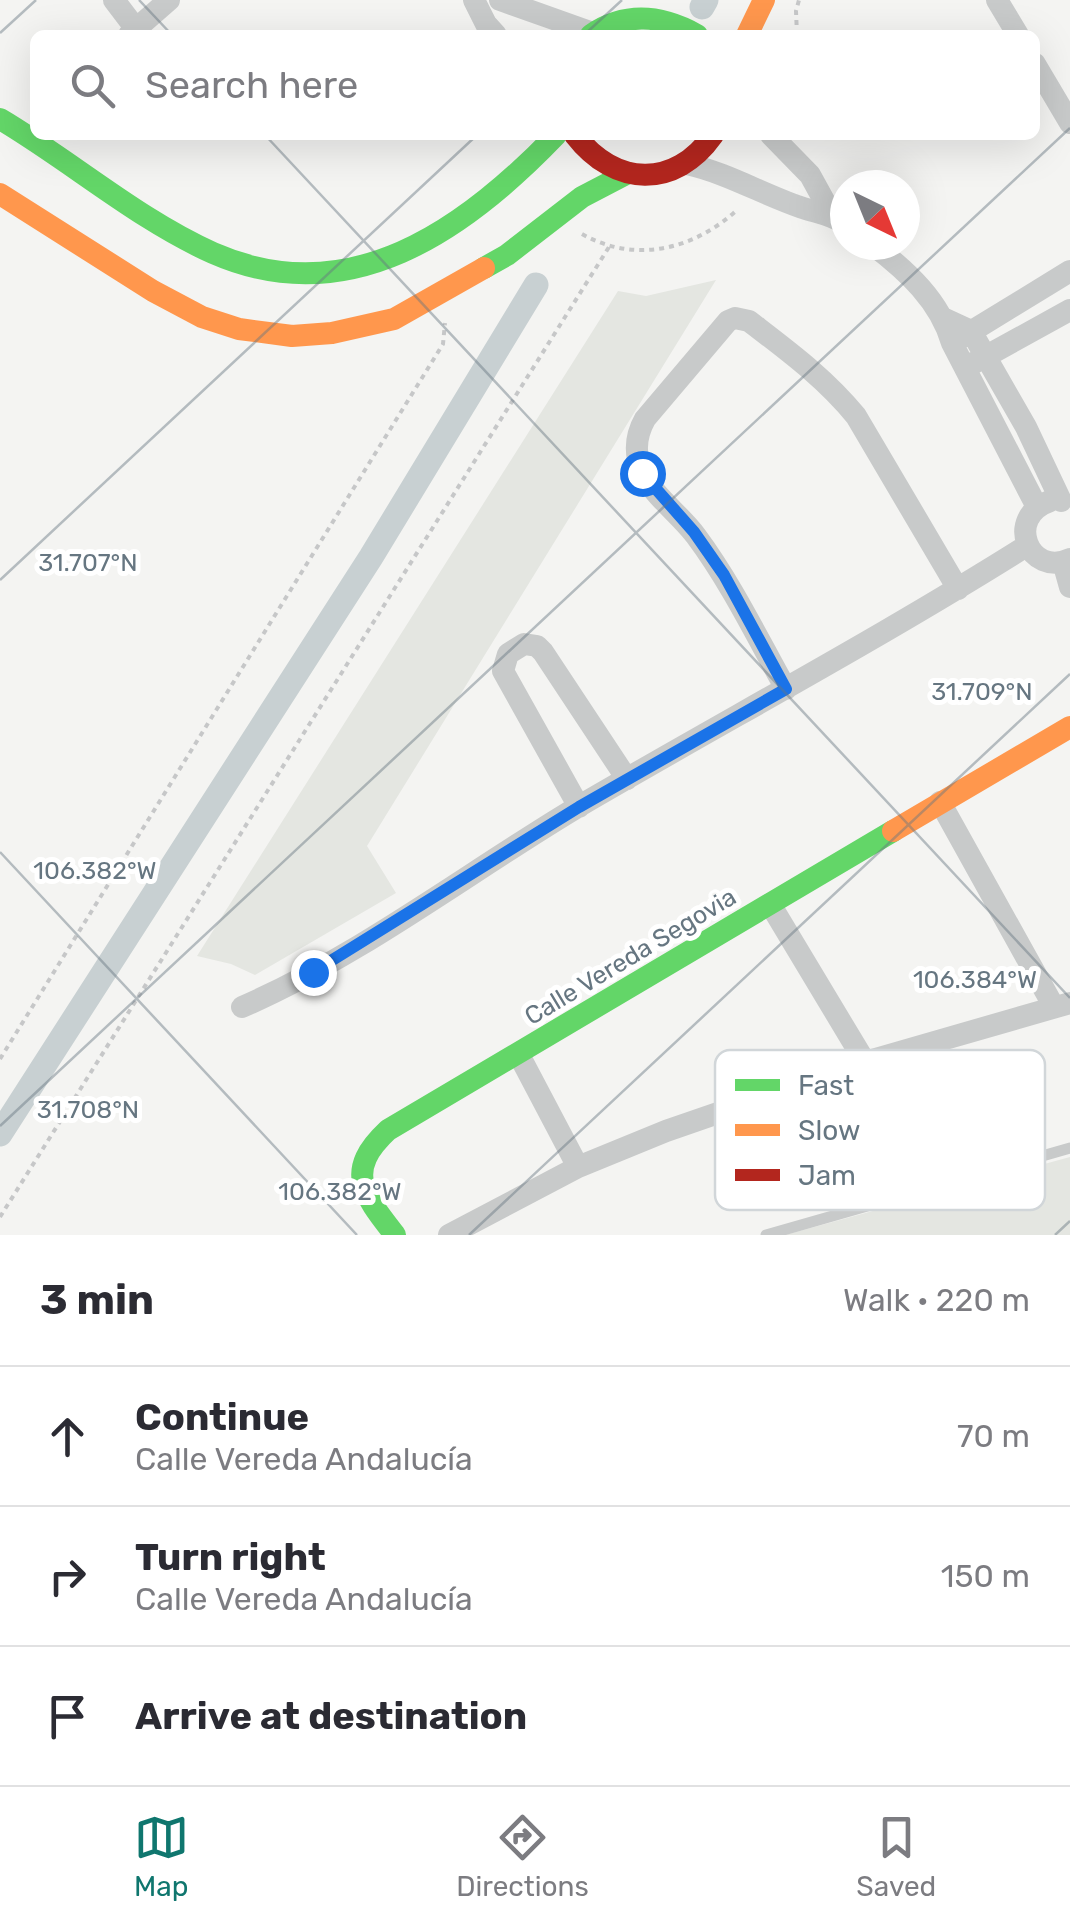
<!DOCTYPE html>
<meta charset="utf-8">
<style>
:root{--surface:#fff;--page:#f2f2f3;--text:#2b2b33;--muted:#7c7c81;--line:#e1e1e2;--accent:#0f766e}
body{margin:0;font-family:Rubik,sans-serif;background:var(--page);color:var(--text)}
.compass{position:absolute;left:830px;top:170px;width:90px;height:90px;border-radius:50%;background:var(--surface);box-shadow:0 10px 40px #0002;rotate:137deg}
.stop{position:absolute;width:30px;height:30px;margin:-22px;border:8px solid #1a73e8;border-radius:50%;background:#fff}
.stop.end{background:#1a73e8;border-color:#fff;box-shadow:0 2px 10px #0008}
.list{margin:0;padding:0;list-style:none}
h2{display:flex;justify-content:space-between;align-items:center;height:130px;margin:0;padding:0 40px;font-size:42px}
h2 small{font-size:32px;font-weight:400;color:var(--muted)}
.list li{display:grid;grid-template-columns:65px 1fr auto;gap:30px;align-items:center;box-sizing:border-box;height:140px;padding:0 40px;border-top:2px solid var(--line)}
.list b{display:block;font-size:38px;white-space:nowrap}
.list p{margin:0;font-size:32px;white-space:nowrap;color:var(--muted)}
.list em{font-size:32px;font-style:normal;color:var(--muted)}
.icon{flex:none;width:55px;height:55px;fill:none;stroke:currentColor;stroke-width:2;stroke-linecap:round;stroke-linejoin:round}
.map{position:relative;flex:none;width:1070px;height:1235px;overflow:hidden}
.search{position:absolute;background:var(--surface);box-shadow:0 10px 40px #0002;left:30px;right:30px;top:30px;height:110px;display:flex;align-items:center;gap:25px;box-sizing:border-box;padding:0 35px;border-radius:15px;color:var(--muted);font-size:38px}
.sheet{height:550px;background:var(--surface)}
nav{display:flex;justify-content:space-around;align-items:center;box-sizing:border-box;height:140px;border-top:2px solid var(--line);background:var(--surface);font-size:28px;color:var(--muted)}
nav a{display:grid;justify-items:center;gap:5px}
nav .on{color:var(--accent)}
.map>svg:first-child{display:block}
.green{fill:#e4e6e1}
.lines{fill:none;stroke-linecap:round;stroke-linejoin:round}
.canal{stroke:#c8d0d2;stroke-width:25}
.path{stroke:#c6c7c8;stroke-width:4;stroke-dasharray:5 5;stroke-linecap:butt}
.lane{stroke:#c8caca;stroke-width:11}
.street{stroke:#c8caca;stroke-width:22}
.fast{stroke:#63d668;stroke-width:22}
.slow{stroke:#ff974d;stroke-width:22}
.jam{stroke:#b3261e;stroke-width:22}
.route{stroke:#1a73e8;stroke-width:12}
.ticks{fill:none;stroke:#667681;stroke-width:2.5;stroke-opacity:0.45}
.labels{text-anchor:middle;stroke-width:10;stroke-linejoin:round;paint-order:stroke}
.street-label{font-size:25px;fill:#667681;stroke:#fff}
.key{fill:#fff;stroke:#d1d6d9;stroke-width:2.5}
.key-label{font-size:28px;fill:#667681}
.ticks-label{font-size:25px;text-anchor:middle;fill:#667681;stroke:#fff;stroke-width:10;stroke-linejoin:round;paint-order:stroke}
</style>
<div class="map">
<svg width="1070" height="1235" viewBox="0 0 1070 1235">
<rect width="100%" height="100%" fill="#f4f4f2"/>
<!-- green -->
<path class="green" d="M716 280 367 846 396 893 255 975 231 964 197 956 618 291 646 296Z
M1070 1157V1235H785Z"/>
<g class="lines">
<!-- canal -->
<path class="canal" d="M702 7 706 0
M0 1134 371 557 536 285"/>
<!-- path -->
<path class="path" d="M797 35 796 11 799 0
M582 234C635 264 694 250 738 209
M0 1059 443 344 445 323
M0 1217 609 247"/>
<!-- lane -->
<path class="lane" d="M766 1235 1070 1148"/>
<!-- street -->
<path class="street" d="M114 0 136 29
M474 0 486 24 496 35
M500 0 593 33
M997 0 1018 35
M129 35 169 0
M1035 64 1070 123
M771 135 810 175 832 215
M687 164C727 173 762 194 800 207 817 213 831 214 845 224
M873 245C907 271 940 301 952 343L1037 507
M945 319 971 331 1026 427 1061 501
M959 339 1070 271
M972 364 1070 310
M1050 501C1004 517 1029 578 1070 559
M1063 562 1070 587
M786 689C757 637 731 583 696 536 680 514 653 496 642 471 634 453 636 435 645 419L728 321 735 318 749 321C788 351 825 378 856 416L958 589
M940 802 1054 1007
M579 807 503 671 508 654 524 644 537 646 543 652 627 779
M770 904 865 1062
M242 1007C360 956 470 871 581 805 730 718 882 637 1028 545
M519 1055 578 1167
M449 1235 578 1167 666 1131 865 1062 1070 1003"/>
<!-- fast -->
<path class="fast" d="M591 35C626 11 661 15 697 35
M0 119C71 161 137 219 213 253 349 313 465 230 556 135
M484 268 507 255 582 197 628 173
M395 1235C363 1194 344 1171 388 1130L893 831"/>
<!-- slow -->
<path class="slow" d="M747 35 764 0
M0 194 153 291 202 317 239 329 292 336 332 333 394 319 484 268
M893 831 1070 727"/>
<!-- jam -->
<path class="jam" d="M575 135C615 187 675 189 713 135"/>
</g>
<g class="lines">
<!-- route -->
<path class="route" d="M313 972 579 807 786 689 724 575 694 532 642 473"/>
</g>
<!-- ticks -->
<path class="ticks" d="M139 0 172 35M0 33 36 0M584 35 622 0M265 135 1070 998M0 580 477 135M0 852 357 1235M0 1126 1070 128M469 1235 1070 674M1055 1235 1070 1221"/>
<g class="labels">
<!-- street labels -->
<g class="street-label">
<text transform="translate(630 956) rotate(-31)" y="9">Calle Vereda Segovia</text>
</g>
</g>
<!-- legend -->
<rect x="715" y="1050" width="330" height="160" rx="15" class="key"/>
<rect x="735" y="1079" width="45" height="12" fill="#63d668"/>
<rect x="735" y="1124" width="45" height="12" fill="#ff974d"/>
<rect x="735" y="1169" width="45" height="12" fill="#b3261e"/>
<g class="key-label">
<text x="798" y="1095">Fast</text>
<text x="798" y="1140">Slow</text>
<text x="798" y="1185">Jam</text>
</g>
<g class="ticks-label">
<text x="88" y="571">31.707°N</text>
<text x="982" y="700">31.709°N</text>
<text x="95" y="879">106.382°W</text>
<text x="975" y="988">106.384°W</text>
<text x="88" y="1118">31.708°N</text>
<text x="340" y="1200">106.382°W</text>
</g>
</svg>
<svg class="compass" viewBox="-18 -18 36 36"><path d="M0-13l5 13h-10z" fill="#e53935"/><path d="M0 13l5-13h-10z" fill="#7c7c81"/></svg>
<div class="stop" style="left:642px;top:473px"></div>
<div class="stop end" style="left:313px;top:972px"></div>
<div class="search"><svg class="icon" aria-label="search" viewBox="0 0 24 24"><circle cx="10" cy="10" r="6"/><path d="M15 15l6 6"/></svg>Search here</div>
</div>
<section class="sheet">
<h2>3 min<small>Walk · 220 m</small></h2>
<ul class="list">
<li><svg class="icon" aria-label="ahead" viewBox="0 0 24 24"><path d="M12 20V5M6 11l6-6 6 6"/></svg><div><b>Continue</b><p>Calle Vereda Andalucía</p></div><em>70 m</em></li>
<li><svg class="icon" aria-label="right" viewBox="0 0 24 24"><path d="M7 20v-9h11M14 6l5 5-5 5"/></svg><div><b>Turn right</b><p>Calle Vereda Andalucía</p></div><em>150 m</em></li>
<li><svg class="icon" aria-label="arrive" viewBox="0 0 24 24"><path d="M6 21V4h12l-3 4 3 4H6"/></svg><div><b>Arrive at destination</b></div></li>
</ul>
</section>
<nav>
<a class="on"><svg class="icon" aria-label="map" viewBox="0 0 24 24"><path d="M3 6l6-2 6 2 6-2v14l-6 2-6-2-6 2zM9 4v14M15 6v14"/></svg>Map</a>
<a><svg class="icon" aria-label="directions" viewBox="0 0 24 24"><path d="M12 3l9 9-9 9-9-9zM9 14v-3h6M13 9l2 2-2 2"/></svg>Directions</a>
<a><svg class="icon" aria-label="saved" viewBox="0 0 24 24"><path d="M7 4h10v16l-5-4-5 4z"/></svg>Saved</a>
</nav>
